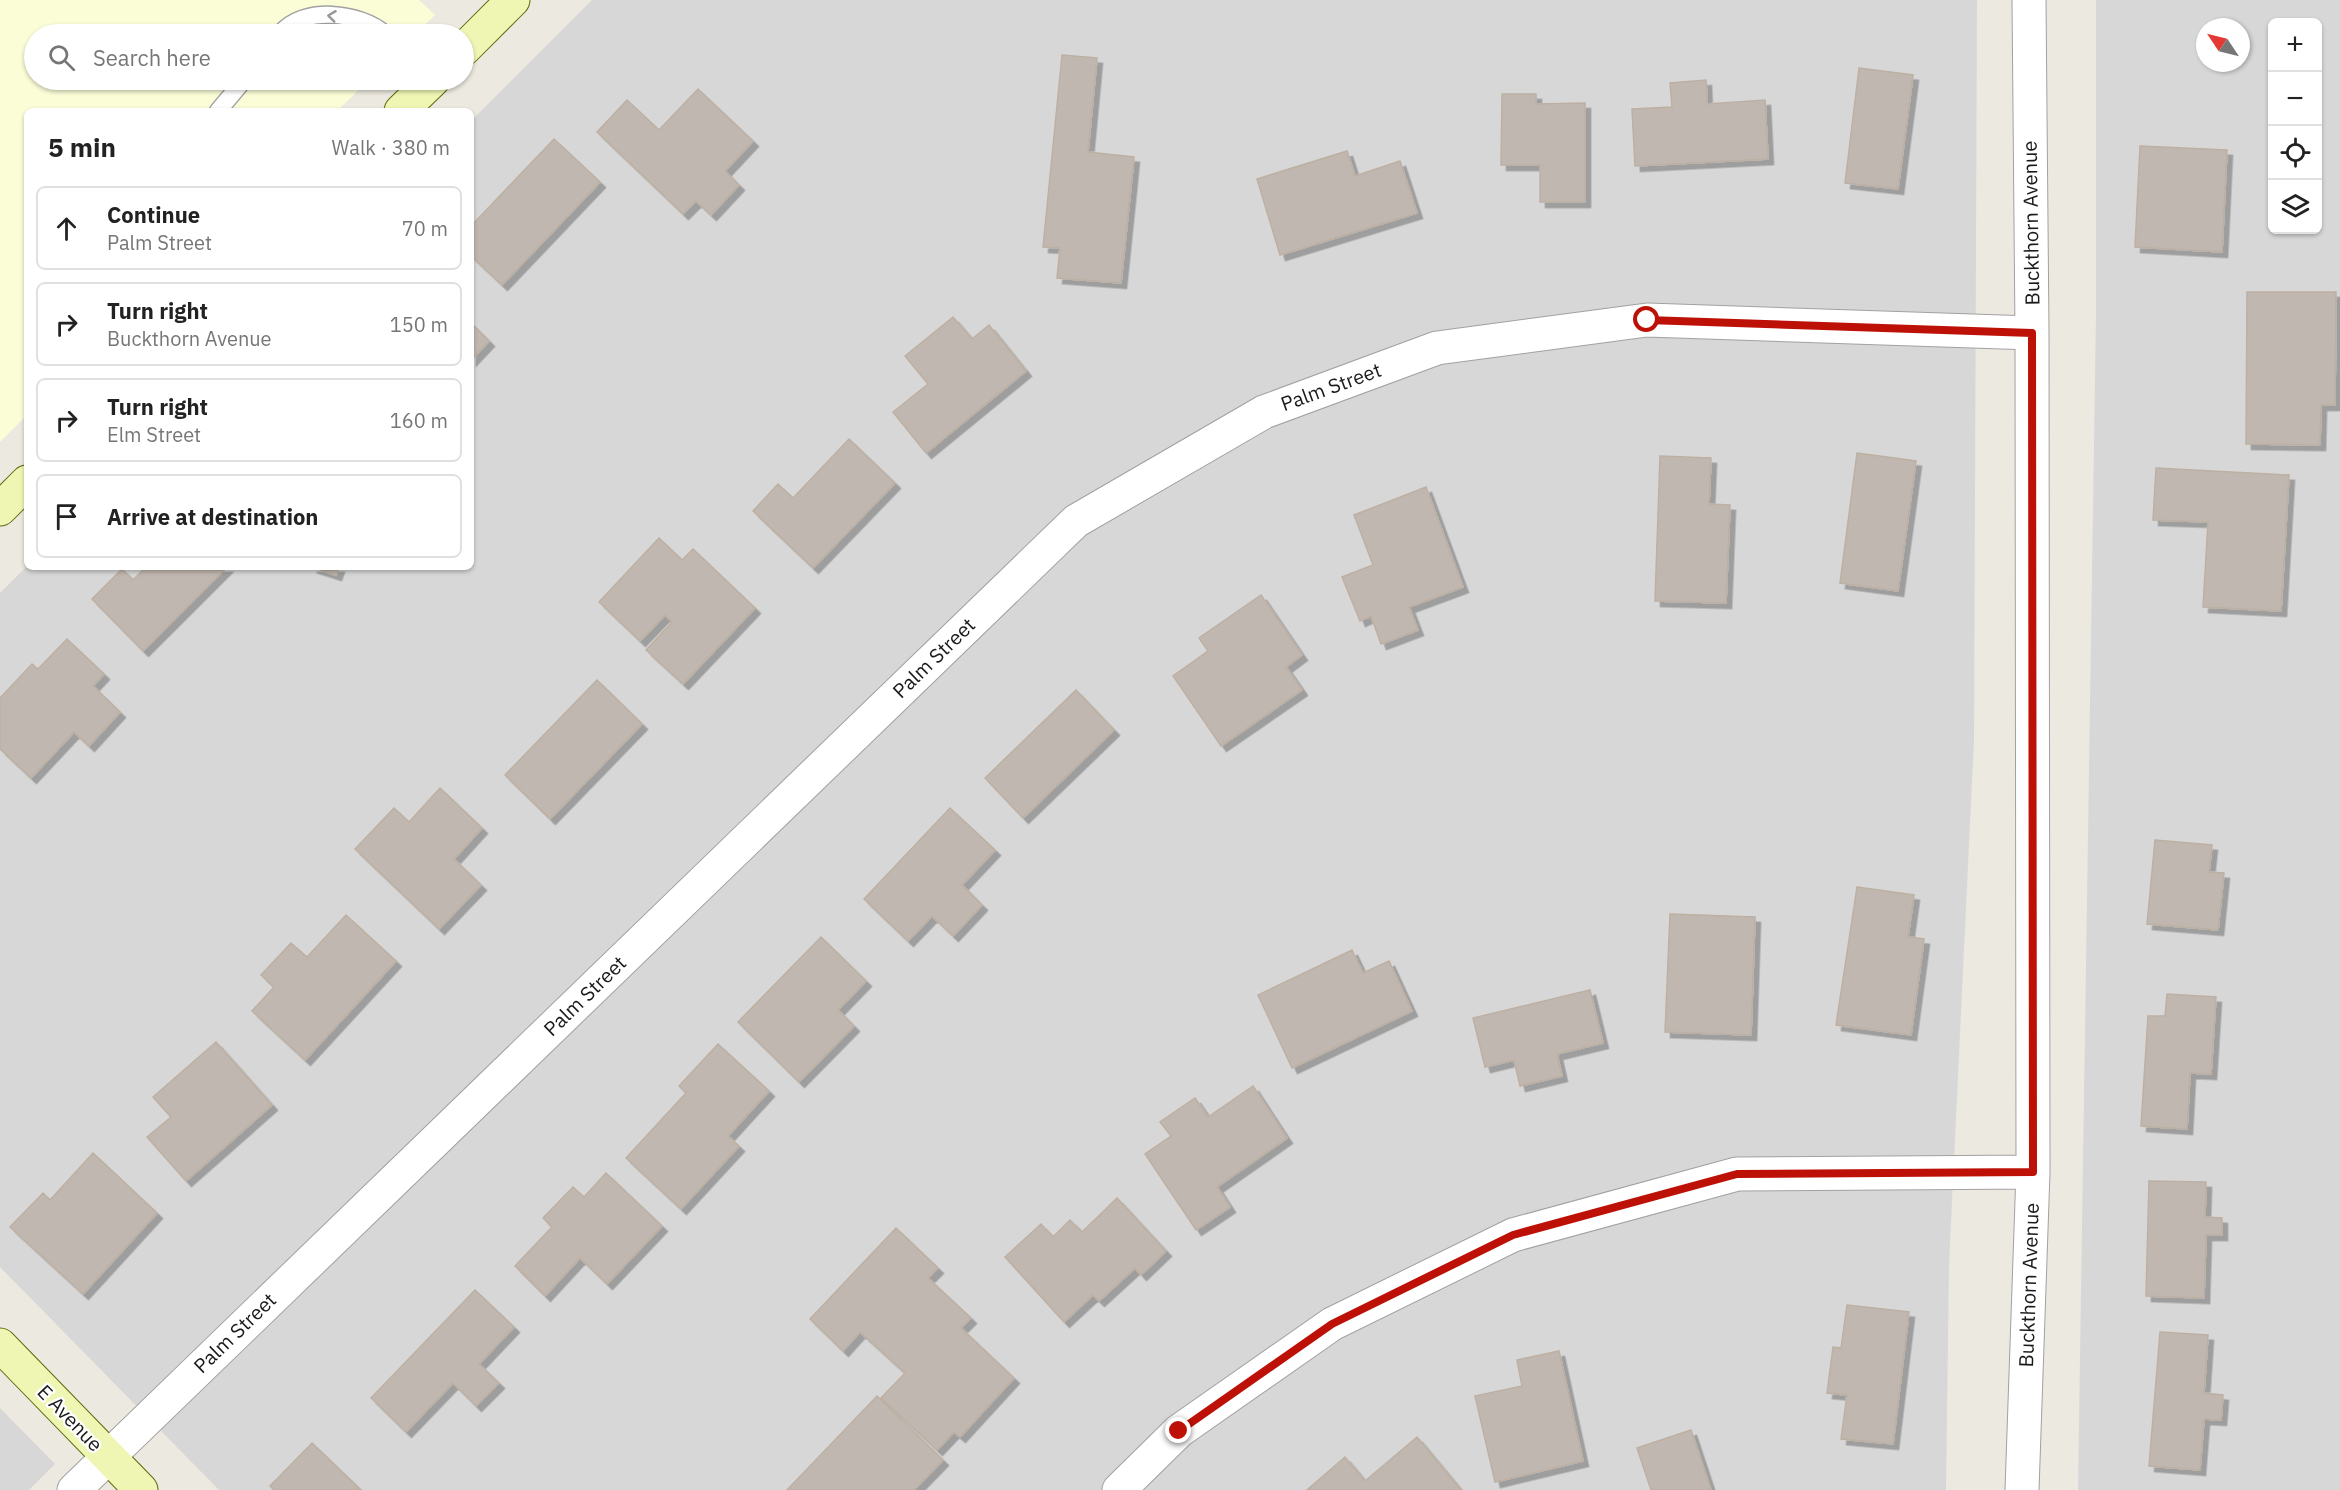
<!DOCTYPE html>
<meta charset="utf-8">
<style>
:root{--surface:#fff;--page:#f6f6f6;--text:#222;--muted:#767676;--line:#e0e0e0}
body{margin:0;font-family:"IBM Plex Sans",sans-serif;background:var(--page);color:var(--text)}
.controls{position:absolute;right:18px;top:18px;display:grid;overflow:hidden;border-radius:9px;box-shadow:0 2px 4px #0004}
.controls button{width:54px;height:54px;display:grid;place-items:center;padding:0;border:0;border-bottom:2px solid var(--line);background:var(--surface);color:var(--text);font:30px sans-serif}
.compass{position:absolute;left:2196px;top:18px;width:54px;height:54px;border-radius:50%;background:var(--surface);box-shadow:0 2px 4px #0004;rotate:305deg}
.stop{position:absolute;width:18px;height:18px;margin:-14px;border:4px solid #bd1107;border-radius:50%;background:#fff}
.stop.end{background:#bd1107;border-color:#fff;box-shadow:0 2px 6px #0008}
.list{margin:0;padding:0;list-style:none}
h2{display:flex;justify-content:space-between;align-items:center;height:78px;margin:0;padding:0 24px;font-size:26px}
h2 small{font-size:20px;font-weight:400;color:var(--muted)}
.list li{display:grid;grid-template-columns:39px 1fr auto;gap:18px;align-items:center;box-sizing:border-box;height:84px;margin:0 12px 12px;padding:0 12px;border:2px solid var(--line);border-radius:9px}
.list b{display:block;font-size:22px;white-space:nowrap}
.list p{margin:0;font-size:20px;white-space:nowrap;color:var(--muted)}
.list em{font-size:20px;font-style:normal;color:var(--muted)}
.icon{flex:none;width:33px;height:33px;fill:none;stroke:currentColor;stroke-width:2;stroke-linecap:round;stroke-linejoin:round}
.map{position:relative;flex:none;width:2340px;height:1490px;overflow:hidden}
.search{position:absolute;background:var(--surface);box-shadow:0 2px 4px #0004;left:24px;top:24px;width:450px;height:66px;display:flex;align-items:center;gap:15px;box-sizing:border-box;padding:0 21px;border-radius:33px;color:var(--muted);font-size:22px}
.panel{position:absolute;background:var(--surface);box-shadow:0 2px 4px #0004;left:24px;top:108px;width:450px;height:462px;border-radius:9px}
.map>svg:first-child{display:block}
.residential{fill:#d8d7d7;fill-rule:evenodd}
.education{fill:#fbfdd7}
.building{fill:#c0b8b0;stroke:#bdb0a3;stroke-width:1.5;filter:url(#shadow)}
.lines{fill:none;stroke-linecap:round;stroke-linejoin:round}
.lane-casing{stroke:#a1a1a1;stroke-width:19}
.street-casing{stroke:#a1a1a1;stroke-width:35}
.secondary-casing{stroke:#5a6a08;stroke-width:35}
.lane{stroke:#fff;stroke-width:16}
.street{stroke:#fff;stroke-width:33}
.secondary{stroke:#eff6b4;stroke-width:33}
.oneway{stroke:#989898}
.route{stroke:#bd1107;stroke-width:8}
.labels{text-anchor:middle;stroke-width:4.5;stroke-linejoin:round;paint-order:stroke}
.street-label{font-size:20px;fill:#1a1a1a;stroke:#fff}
</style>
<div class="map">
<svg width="2340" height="1490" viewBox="0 0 2340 1490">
<defs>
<filter id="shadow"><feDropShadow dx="5.5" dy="5.5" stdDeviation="0" flood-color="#0004"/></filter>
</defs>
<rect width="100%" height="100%" fill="#ece9e0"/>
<!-- residential -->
<path class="residential" d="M592 0H1977L1974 739 1949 1265 1946 1490H219L0 1267V593L27 566 471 567V121Z
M2096 0H2340V1490H2078L2096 313ZM2272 22H2318V230H2272ZM2205 27H2241V63H2205Z
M0 1408 55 1464 29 1490H0Z"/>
<!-- education -->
<path class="education" d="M0 0H419L435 15 415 34H34V80H369L337 111H27V415L0 442Z"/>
<!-- building -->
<path class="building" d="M1062 55 1097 58 1088 152 1134 157 1121 283 1057 278 1060 248 1043 247Z
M1859 68 1913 75 1898 189 1845 183Z
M1706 80 1707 104 1765 100 1768 159 1635 166 1632 109 1672 107 1670 83Z
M698 89 753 141 725 171 739 185 711 215 696 201 683 214 597 132 627 100 659 130Z
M1502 94H1536V104L1585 103V202H1540V165H1501Z
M554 139 600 182 502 285 471 256V226Z
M2140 146 2227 150 2222 252 2135 247Z
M1347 151 1355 176 1400 161 1417 213 1280 255 1257 179Z
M2247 292H2336L2335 405H2321L2320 445 2246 444Z
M953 317 972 339 989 325 1026 371 926 453 893 412 928 384 905 356Z
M471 323 489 341 471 360Z
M849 439 895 483 813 568 753 511 778 484 793 498Z
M1857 453 1916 461 1898 591 1840 583Z
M1660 456 1711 458 1709 504 1730 505 1726 603 1655 601Z
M2156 468 2289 475 2281 611 2203 607 2208 522 2153 520Z
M1426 487 1463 587 1409 607 1418 630 1381 644 1371 616 1360 621 1342 577 1373 565 1354 515Z
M659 538 682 560 693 549 755 608 683 684 646 650 672 622 665 615 640 641 599 602Z
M146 567H227L143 651 92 599 122 569 133 580Z
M311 567H339L336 575Z
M1261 595 1302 655 1286 667 1302 690 1221 746 1173 676 1208 651 1199 638Z
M67 639 104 674 93 686 120 712 89 746 74 732 31 778 0 749V698L32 664 38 669Z
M597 680 642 724 550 819 505 775Z
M1076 690 1114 730 1023 818 985 778Z
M440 788 482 828 454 859 481 885 439 929 355 849 394 808 409 822Z
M950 808 995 850 962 885 982 905 953 936 932 916 908 941 864 899Z
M2155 840 2212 845 2209 872 2224 873 2218 930 2147 924Z
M1857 887 1914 895 1908 937 1924 939 1911 1035 1836 1025Z
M1670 914 1755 917 1751 1035 1665 1032Z
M346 915 396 961 305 1060 252 1011 274 987 261 975 291 943 307 957Z
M821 937 866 981 838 1010 854 1026 799 1082 738 1022Z
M1352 950 1363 973 1389 961 1412 1011 1292 1068 1258 995Z
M1590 990 1603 1043 1557 1054 1562 1076 1520 1086 1514 1060 1485 1067 1473 1018Z
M2167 994 2216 997 2211 1074 2190 1073 2187 1129 2141 1126 2148 1016H2165Z
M216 1042 272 1105 186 1181 147 1137 171 1117 153 1097Z
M718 1044 769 1091 728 1136 739 1146 681 1209 626 1158 686 1093 679 1086Z
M1253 1086 1287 1138 1217 1187 1230 1207 1196 1230 1145 1154 1171 1136 1160 1122 1195 1098 1208 1117Z
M93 1153 157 1213 83 1294 10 1227 43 1193 50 1200Z
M606 1173 662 1226 607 1284 580 1258 545 1296 515 1266 552 1227 543 1218 573 1187 584 1197Z
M2149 1181 2206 1182 2205 1217 2222 1218V1235H2206L2204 1298 2146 1296Z
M1117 1198 1166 1251 1141 1275 1135 1268 1099 1301 1093 1295 1064 1322 1005 1257 1041 1224 1053 1237 1070 1220 1082 1232Z
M896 1228 938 1268 928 1278 971 1318 961 1328 1014 1378 960 1437 954 1432 937 1450 881 1398 905 1373 860 1332 843 1351 810 1319Z
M475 1290 514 1327 479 1364 499 1383 476 1406 453 1383 406 1432 371 1398Z
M1847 1305 1909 1312 1893 1444 1841 1439 1847 1395 1827 1393 1833 1347 1841 1348Z
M2160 1332 2208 1335 2204 1393 2223 1395 2221 1420 2204 1419 2200 1470 2149 1466Z
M1559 1351 1583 1461 1495 1482 1475 1396 1522 1386 1517 1360Z
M877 1396 943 1460 914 1490H787Z
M1691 1430 1711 1490H1651L1637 1448Z
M1417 1437 1461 1490H1307L1345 1457 1365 1481Z
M312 1443 361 1490H274L270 1486Z"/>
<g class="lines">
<defs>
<path id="lane" d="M280 34C303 5 360 12 385 34
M218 111 244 80"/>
<path id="street" d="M74 1490 1076 521 1264 412 1437 348 1647 320 2032 333
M1119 1490 1179 1431 1332 1324 1513 1235 1737 1174 2033 1172
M2022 1490 2033 1172 2032 333 2029 0"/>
<path id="secondary" d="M464 49 513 0
M401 111 433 80
M0 509 27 482
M0 1345 141 1490"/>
</defs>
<!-- lane casing -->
<use href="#lane" class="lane-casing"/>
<!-- street casing -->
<use href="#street" class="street-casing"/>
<!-- secondary casing -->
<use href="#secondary" class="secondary-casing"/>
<!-- lane -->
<use href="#lane" class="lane"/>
<!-- street -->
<use href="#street" class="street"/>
<!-- secondary -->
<use href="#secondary" class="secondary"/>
</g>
<!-- one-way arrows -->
<defs><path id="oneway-chevron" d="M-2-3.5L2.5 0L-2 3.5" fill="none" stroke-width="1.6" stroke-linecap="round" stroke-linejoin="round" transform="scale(1.5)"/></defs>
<use class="oneway" href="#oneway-chevron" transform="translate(332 16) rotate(-173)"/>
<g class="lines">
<!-- route -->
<path class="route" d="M1179 1431 1332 1324 1513 1235 1737 1174 2033 1172 2032 333 1647 320"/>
</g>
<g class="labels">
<!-- street labels -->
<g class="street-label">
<text transform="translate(2031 223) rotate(-91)" y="7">Buckthorn Avenue</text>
<text transform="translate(1331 387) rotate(-20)" y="7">Palm Street</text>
<text transform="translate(934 658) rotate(-44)" y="7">Palm Street</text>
<text transform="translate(585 996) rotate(-44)" y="7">Palm Street</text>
<text transform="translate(2029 1285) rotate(-88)" y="7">Buckthorn Avenue</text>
<text transform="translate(235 1333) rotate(-44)" y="7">Palm Street</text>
<text transform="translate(70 1418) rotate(46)" y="7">E Avenue</text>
</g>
</g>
</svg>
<div class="controls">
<button>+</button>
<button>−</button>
<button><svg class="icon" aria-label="locate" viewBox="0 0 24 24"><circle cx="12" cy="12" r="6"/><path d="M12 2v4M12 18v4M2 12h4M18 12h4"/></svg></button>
<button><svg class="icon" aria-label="layers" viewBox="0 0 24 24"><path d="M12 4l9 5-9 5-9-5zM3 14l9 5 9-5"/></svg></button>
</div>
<svg class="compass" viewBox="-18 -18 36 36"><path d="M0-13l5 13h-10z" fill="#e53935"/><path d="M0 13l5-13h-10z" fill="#767676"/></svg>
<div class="stop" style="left:1647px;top:320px"></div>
<div class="stop end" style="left:1179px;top:1431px"></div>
<div class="search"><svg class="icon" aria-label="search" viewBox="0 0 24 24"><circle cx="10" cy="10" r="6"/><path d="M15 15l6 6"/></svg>Search here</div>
<section class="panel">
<h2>5 min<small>Walk · 380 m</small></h2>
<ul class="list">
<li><svg class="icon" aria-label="ahead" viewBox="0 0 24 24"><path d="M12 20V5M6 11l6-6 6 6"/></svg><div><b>Continue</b><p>Palm Street</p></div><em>70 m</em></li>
<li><svg class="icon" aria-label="right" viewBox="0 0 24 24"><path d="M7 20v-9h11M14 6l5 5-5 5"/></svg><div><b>Turn right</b><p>Buckthorn Avenue</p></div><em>150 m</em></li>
<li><svg class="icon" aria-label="right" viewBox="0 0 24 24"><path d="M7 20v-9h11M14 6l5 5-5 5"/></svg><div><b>Turn right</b><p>Elm Street</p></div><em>160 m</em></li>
<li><svg class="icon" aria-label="arrive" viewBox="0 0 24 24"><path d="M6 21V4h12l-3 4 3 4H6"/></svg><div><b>Arrive at destination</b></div></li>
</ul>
</section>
</div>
